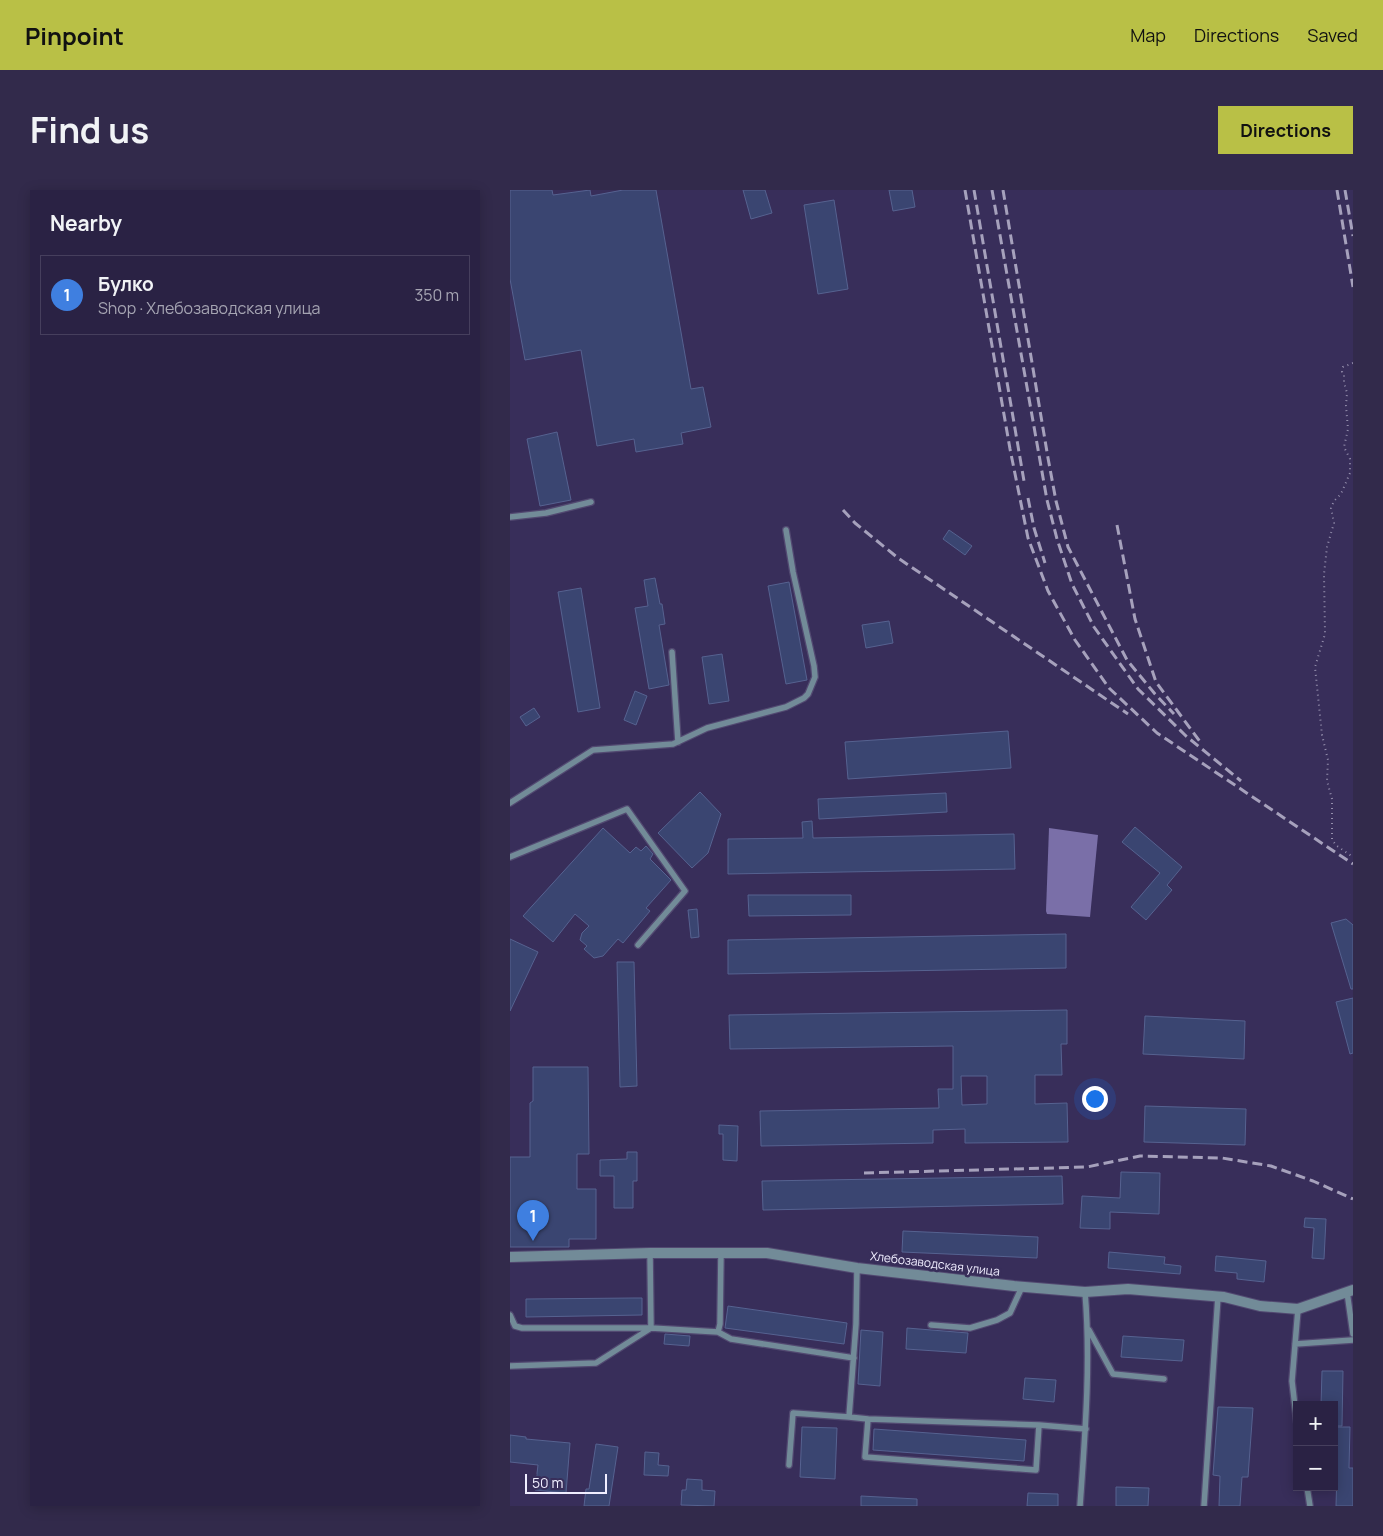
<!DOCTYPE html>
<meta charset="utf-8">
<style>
:root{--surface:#2a2244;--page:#322a4b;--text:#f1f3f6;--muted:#a5a4b2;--line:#463f5d;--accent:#b9c046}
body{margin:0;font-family:Manrope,sans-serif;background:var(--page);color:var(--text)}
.controls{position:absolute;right:15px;bottom:15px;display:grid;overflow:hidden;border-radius:0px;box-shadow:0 2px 12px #0003}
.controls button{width:45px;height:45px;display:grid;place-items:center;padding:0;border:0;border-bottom:1px solid var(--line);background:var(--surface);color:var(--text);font:25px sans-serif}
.scale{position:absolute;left:15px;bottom:12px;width:82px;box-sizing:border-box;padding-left:5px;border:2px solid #f0eeff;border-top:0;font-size:14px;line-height:18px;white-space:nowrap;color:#f0eeff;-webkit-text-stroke:4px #382e5a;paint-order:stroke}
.you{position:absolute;left:584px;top:908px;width:18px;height:18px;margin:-12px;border:4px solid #fff;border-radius:50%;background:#1a73e8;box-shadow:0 0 0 8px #1a73e833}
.badge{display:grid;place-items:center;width:32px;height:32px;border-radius:50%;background:var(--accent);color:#fff;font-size:16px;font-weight:700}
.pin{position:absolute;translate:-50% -41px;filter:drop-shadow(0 1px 2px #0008)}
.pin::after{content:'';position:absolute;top:26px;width:18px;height:15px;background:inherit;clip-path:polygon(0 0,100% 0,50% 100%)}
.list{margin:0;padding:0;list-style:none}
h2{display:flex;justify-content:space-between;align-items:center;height:65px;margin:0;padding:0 20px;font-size:21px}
h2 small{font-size:16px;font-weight:400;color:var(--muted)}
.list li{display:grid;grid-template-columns:32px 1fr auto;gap:15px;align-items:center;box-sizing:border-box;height:80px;margin:0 10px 10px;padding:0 10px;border:1px solid var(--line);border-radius:0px}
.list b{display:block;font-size:19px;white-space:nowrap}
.list p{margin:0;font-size:16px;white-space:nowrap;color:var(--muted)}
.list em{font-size:16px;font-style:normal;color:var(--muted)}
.map{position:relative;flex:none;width:843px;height:1316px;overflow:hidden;border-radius:0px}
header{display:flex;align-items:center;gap:30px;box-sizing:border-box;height:70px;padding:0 25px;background:var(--accent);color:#111}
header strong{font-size:24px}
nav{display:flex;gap:28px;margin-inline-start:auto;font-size:18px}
.intro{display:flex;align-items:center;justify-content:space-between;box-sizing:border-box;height:120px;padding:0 30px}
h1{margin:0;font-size:35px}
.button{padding:12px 22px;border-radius:0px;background:var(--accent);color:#111;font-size:18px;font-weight:700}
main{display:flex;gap:30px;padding:0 30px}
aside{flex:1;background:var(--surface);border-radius:0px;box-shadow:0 2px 12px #0003}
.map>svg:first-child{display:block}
.water{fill:#7a6fa8}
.building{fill:#3a4571;stroke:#566290;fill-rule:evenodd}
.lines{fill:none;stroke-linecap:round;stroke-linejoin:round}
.service-casing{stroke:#524971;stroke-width:8}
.minor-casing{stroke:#524971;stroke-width:12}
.path{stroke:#948eac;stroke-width:2;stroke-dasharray:1 4;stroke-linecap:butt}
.service{stroke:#728b98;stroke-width:5.5}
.minor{stroke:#728b98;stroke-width:10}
.rail{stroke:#a6a1bc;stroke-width:3;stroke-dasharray:10 5;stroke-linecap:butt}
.labels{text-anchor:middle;stroke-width:5;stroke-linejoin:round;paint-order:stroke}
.street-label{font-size:12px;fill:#f0eeff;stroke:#382e5a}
</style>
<header>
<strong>Pinpoint</strong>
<nav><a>Map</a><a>Directions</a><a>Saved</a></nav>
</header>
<div class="intro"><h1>Find us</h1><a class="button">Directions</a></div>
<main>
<aside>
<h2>Nearby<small></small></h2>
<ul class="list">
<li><span class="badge" style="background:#3f7fe0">1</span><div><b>Булко</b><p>Shop · Хлебозаводская улица</p></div><em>350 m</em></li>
</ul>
</aside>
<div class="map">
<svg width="843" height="1316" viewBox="0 0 843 1316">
<rect width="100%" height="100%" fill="#382e5a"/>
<!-- water -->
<path class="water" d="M539 638 588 645 580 727 537 724 536 721Z"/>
<!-- building -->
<path class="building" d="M0 0H42L43 5 80 0 81 6 113 0H146L181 199 193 197 201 237 171 243 173 254 126 262 124 249 87 256 71 160 15 170 0 89Z
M233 0H255L262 23 241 29Z
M379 0H402L405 17 383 21Z
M324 10 338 99 308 104 294 15Z
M47 242 61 310 30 316 17 249Z
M439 340 462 356 455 365 433 349Z
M145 388 150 414H152L155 434 149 435 159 495 139 499 125 418 138 416 134 390Z
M279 392 297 490 276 494 258 396Z
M71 398 90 518 68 522 48 402Z
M379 431 383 453 356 458 352 435Z
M212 464 219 511 199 514 192 467Z
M125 501 137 506 126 535 114 530Z
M24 518 30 527 16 536 10 527Z
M498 541 501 578 338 589 335 552Z
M190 602 211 624 198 663 182 678 148 643Z
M436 603 437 622 309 629 308 609Z
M302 631 303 648 504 644 505 679 218 684V649L293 648 292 632Z
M625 637 672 677 657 695 662 700 636 730 621 717 650 683 612 652Z
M93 638 120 663 126 657 131 661 136 656 143 664 140 669 161 690 136 718 140 721 113 753 108 749 93 766 84 768 74 759 77 756 70 750 72 743 79 736 65 724 43 752 13 726Z
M238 705H341V725L239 726Z
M187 719 189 747 181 748 178 720Z
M836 729 843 735V799H841L821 733Z
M556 744V778L218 784V750Z
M0 749 28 762 0 821Z
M107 772H124L127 896 110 897Z
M843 808V863L840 864 826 812Z
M557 820V854H551L552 885H525V914L557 913 558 952 455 953V939L423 940V953L251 956 250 921 429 918 428 899H443V856L220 859 219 825ZM451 886H477V914L452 915Z
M635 826 735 831 734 869 633 864Z
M23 877H78L79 964H67V999H86V1049H59V1057H0V967H20V913L23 911Z
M635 916 736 919 735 955 634 952Z
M209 935 228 936 227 971 213 970V944H209Z
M117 962H127V991H123V1018H104V986H90V970L117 969Z
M611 982 650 983 649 1024 600 1022V1039L570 1038 572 1006 610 1008Z
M552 986 553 1014 253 1020 252 991Z
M795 1028 816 1029 814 1069 802 1068 804 1038 794 1037Z
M393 1041 528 1047 527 1068 392 1062Z
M599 1062 655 1067 654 1074 671 1076 670 1084 598 1078Z
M706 1066 756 1071 754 1092 727 1089V1083L705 1081Z
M123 1108H132V1125L16 1127V1109Z
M218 1116 337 1133 334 1154 215 1138Z
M397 1138 458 1143 456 1163 396 1159Z
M351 1140 373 1142 370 1196 348 1194Z
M155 1144 180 1146 179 1156 154 1154Z
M613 1146 674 1150 672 1171 611 1167Z
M812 1181H833L832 1236H824V1215H811Z
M515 1188 546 1190 544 1212 513 1209Z
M708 1217 743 1218 738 1287H732L730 1316H709L710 1286 703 1285Z
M292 1237 327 1238 325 1289 290 1287Z
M824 1237H840L839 1278H843V1316H826L827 1282H824Z
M364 1239 516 1250 514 1271 363 1260Z
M0 1245 16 1247V1249L60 1253 56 1303 25 1300 28 1275 0 1272Z
M86 1254 108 1257 99 1316H74L76 1299H79Z
M135 1262 149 1263 148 1275 159 1276 158 1286 134 1285Z
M177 1289 192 1290V1300L205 1301 204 1316 171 1315 172 1300H176Z
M606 1297 639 1298 638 1316H606Z
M518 1303 548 1304V1316H517Z
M351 1306 407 1309V1316H351Z"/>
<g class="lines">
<defs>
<path id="service" d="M0 327 36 323 81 312
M162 462 168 552
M0 613 83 560 163 554 197 538 276 517 294 508 298 504 305 487 304 476 283 382 276 340
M0 667 117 619 175 701 128 755
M347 1078 346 1134 339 1227 358 1229 355 1267 526 1280 529 1235 576 1239
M837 1102 843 1144
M0 1125 5 1136 12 1138H141L208 1142 221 1149 344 1168
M421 1135 460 1138 487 1130 500 1123 512 1097
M579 1140 603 1184 654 1189
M208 1142 210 1134 211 1063
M785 1154 843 1150
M0 1176 86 1173 141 1138 140 1063
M358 1229 529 1235
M787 1234 782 1191 788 1119
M279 1275 283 1223 339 1227
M797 1297 800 1316
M570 1316C575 1245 581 1173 575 1102
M694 1316 708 1106"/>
<path id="minor" d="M0 1067 140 1063H257L347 1078 504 1096 575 1102 618 1099 714 1107 750 1116 788 1119 843 1100"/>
</defs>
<!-- service casing -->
<use href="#service" class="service-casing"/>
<!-- minor casing -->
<use href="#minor" class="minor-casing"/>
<!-- path -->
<path class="path" d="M843 173 833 177 832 182 834 185V192L837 203 836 216 838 239 834 257 840 269V283L831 304 824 311 821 318 824 333 817 357 814 384 815 444 805 477 812 545 818 570 817 591 822 609V650L827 656 843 667"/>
<!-- service -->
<use href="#service" class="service"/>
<!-- minor -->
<use href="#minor" class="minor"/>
<!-- rail -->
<path class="rail" d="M455 0 500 259 518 348 538 401 565 450 599 498 647 543 843 674
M464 0 514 291
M482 0 537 310 547 349 562 394 584 437 628 499 676 546 731 591
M493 0 538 268 546 311 558 357 617 470 645 504 664 524
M827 0 843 97
M835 0 843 46
M518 308 524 338 535 373
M333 320 345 333 388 368 618 524
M607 335 625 429 646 492 691 553
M354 983 577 977 630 966 712 968 761 976 803 991 843 1009"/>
</g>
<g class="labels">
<!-- street labels -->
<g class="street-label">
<text transform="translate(425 1074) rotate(7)" y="4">Хлебозаводская улица</text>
</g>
</g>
</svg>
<div class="controls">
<button>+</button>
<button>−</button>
</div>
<div class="scale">50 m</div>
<div class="you"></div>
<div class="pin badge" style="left:23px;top:1051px;background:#3f7fe0">1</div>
</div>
</main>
